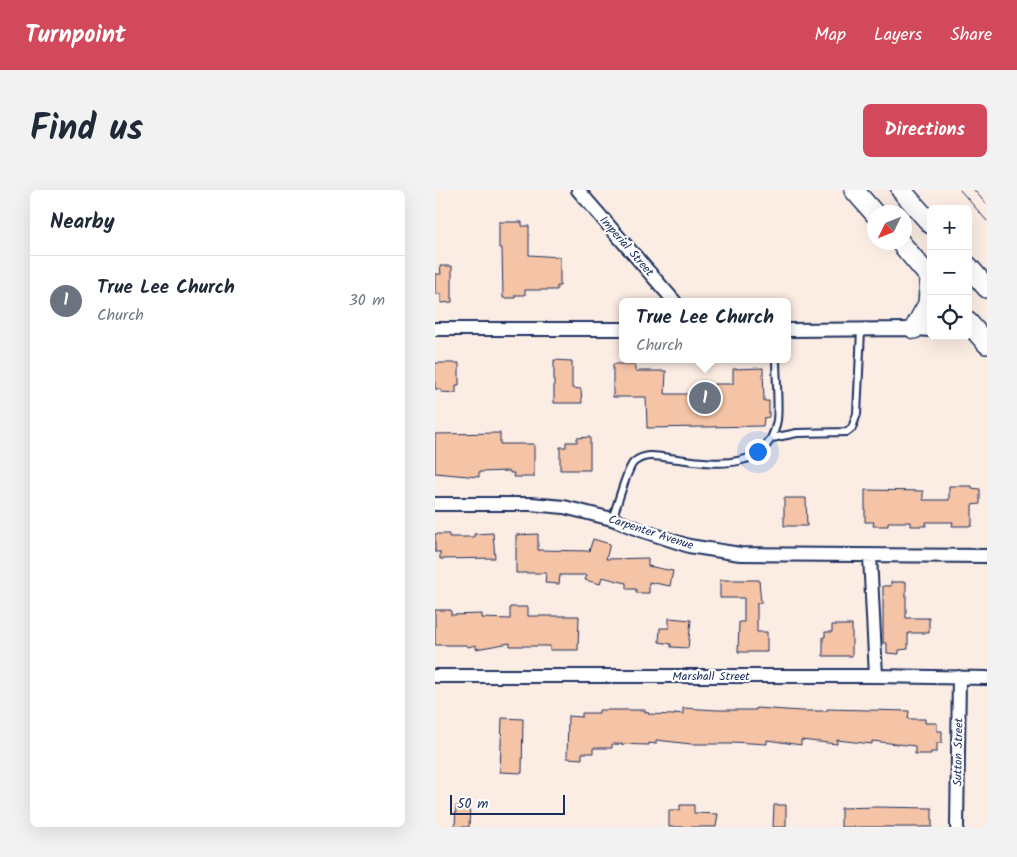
<!DOCTYPE html>
<meta charset="utf-8">
<style>
:root{--surface:#fff;--page:#f2f2f3;--text:#1f2937;--muted:#747a83;--line:#e0e1e3;--accent:#d1495b}
body{margin:0;font-family:Kalam,sans-serif;background:var(--page);color:var(--text)}
.controls{position:absolute;right:15px;top:15px;display:grid;overflow:hidden;border-radius:8px;box-shadow:0 5px 20px #0002}
.controls button{width:45px;height:45px;display:grid;place-items:center;padding:0;border:0;border-bottom:1px solid var(--line);background:var(--surface);color:var(--text);font:25px sans-serif}
.compass{position:absolute;left:432px;top:15px;width:45px;height:45px;border-radius:50%;background:var(--surface);box-shadow:0 5px 20px #0002;rotate:227deg}
.scale{position:absolute;left:15px;bottom:12px;width:115px;box-sizing:border-box;padding-left:5px;border:2px solid #1b2f5e;border-top:0;font-size:14px;line-height:18px;white-space:nowrap;color:#1b2f5e;-webkit-text-stroke:4px #fff;paint-order:stroke}
.you{position:absolute;left:322px;top:261px;width:18px;height:18px;margin:-12px;border:4px solid #fff;border-radius:50%;background:#1a73e8;box-shadow:0 0 0 8px #1a73e833}
.badge{display:grid;place-items:center;width:32px;height:32px;border-radius:50%;background:var(--accent);color:#fff;font-size:16px;font-weight:700}
.pin{position:absolute;translate:-50% -50%;border:2px solid #fff;box-shadow:0 1px 5px #0006}
.popup{position:absolute;left:184px;top:108px;width:172px;height:65px;box-sizing:border-box;display:grid;place-content:center;border-radius:8px;background:var(--surface);filter:drop-shadow(0 1px 4px #0005);font-size:16px;white-space:nowrap;color:var(--muted)}
.popup b{font-size:19px;color:var(--text)}
.popup::after{content:'';position:absolute;left:50%;top:100%;margin-left:-10px;border:10px solid transparent;border-top-color:var(--surface)}
.list{margin:0;padding:0;list-style:none}
h2{display:flex;justify-content:space-between;align-items:center;height:65px;margin:0;padding:0 20px;font-size:21px}
h2 small{font-size:16px;font-weight:400;color:var(--muted)}
.list li{display:grid;grid-template-columns:32px 1fr auto;gap:15px;align-items:center;box-sizing:border-box;height:90px;padding:0 20px;border-top:1px solid var(--line)}
.list b{display:block;font-size:19px;white-space:nowrap}
.list p{margin:0;font-size:16px;white-space:nowrap;color:var(--muted)}
.list em{font-size:16px;font-style:normal;color:var(--muted)}
.icon{flex:none;width:28px;height:28px;fill:none;stroke:currentColor;stroke-width:2;stroke-linecap:round;stroke-linejoin:round}
.map{position:relative;flex:none;width:552px;height:637px;overflow:hidden;border-radius:8px}
header{display:flex;align-items:center;gap:30px;box-sizing:border-box;height:70px;padding:0 25px;background:var(--accent);color:#fff}
header strong{font-size:24px}
nav{display:flex;gap:28px;margin-inline-start:auto;font-size:18px}
.intro{display:flex;align-items:center;justify-content:space-between;box-sizing:border-box;height:120px;padding:0 30px}
h1{margin:0;font-size:35px}
.button{padding:12px 22px;border-radius:8px;background:var(--accent);color:#fff;font-size:18px;font-weight:700}
main{display:flex;gap:30px;padding:0 30px}
aside{flex:1;background:var(--surface);border-radius:8px;box-shadow:0 5px 20px #0002}
.map>svg:first-child{display:block}
.building{fill:#f5c3a5;stroke:#1b2f5e}
.lines{fill:none;stroke-linecap:round;stroke-linejoin:round}
.service-casing{stroke:#1b2f5e;stroke-width:10}
.minor-casing{stroke:#1b2f5e;stroke-width:16}
.primary-casing{stroke:#1b2f5e;stroke-width:22}
.service{stroke:#fff;stroke-width:6}
.minor{stroke:#fff;stroke-width:12}
.primary{stroke:#fff;stroke-width:19}
.tram{stroke:#1b2f5e;stroke-width:1}
.labels{text-anchor:middle;stroke-width:4.5;stroke-linejoin:round;paint-order:stroke}
.street-label{font-size:12px;fill:#1b2f5e;stroke:#fff}
</style>
<header>
<strong>Turnpoint</strong>
<nav><a>Map</a><a>Layers</a><a>Share</a></nav>
</header>
<div class="intro"><h1>Find us</h1><a class="button">Directions</a></div>
<main>
<aside>
<h2>Nearby<small></small></h2>
<ul class="list">
<li><span class="badge" style="background:#6b7280">1</span><div><b>True Lee Church</b><p>Church</p></div><em>30 m</em></li>
</ul>
</aside>
<div class="map">
<svg width="552" height="637" viewBox="0 0 552 637">
<rect width="100%" height="100%" fill="#fcede4"/>
<filter id="ink" filterUnits="userSpaceOnUse"><feTurbulence type="fractalNoise" baseFrequency=".02" numOctaves="2"/><feDisplacementMap in="SourceGraphic" scale="10" xChannelSelector="R" yChannelSelector="G"/><feConvolveMatrix kernelMatrix="1 2 1 2 8 2 1 2 1" color-interpolation-filters="sRGB"/></filter>
<g filter="url(#ink)">
<!-- building -->
<path class="building" d="M64 32H87V36H94V65L125 67V96H122V100H90V105H80V108H68L67 58H64Z
M5 76H17V112L6 113V104H0V84H6Z
M119 170 137 171V198L146 199 147 213H119Z
M0 173H24V195H21V203L6 202V199H0Z
M178 174H200V181H231L230 204H279V194H298V179L328 178 329 211H334V227L329 228 328 236 212 238 211 207H178Z
M65 243V254H99V287H78L79 283H75V281L44 282V287L0 283V244Z
M155 247V280H125V257H131V252H142V248Z
M514 296H537V298L545 299V314L537 315V336H517L518 332H491V336H476V332H453V336H438L439 332H430V300L488 301V310H514Z
M349 308H371L372 336H349Z
M58 343 60 368 5 369V362H0V344H14V347H39V344Z
M103 344V360L154 361 158 349 175 354 171 369 213 368V376L238 381 235 396 214 392V403H201V399H191V393L167 387 165 394 150 390 152 385H125L124 394 110 393 111 383H81V345Z
M285 390H324L326 413H322V442H332V462H303L304 432H309V408H285Z
M456 392H471V428H494V443H473V459L464 460V464L452 463V453H448V396H456Z
M75 417H93V426H144L143 460H115V456H75V453L41 459V455L33 457 32 455H0V420H16V425L47 424V428L75 429Z
M234 428 256 430 253 458 236 457V454L224 452 225 438H234Z
M397 435H417V466H388V447H390V442H397Z
M248 518 283 520H321V518L366 521H392V519L474 521 473 529H490V533H502V541H507V553H502V562H496V564H480V556L437 551V554L402 550V554L366 550V555L332 550V554L297 552V554H256L221 550V554L214 553V555L177 554V558H158V563H147V569L132 568 133 526 147 527V523H164V520H210V522L214 523 213 524 240 525V523L248 524Z
M67 528 88 529 87 583 65 582Z
M245 615H259V623L283 624 281 637H234V620H245Z
M339 615H351V637H338Z
M21 616 35 617 34 637H20Z
M441 617 497 618V637H406V618Z"/>
<g class="lines">
<defs>
<path id="service" d="M337 248 362 243 412 242 417 238 422 224 426 140
M177 329C182 317 192 278 199 272 210 263 222 266 235 268 275 273 333 285 342 230 344 215 341 186 341 169"/>
<path id="minor" d="M143 0 240 112
M0 139H188
M352 140 479 139 496 140
M0 314H96L129 317 177 329 208 341 254 356 305 364 552 366
M435 366 441 486
M0 486H441L552 488
M522 637 524 487"/>
<path id="primary" d="M419 0 440 24
M466 0 496 34
M465 52 496 89
M533 76 552 98
M533 132 552 154
M479 139 493 114 495 88"/>
</defs>
<!-- service casing -->
<use href="#service" class="service-casing"/>
<!-- minor casing -->
<use href="#minor" class="minor-casing"/>
<!-- primary casing -->
<use href="#primary" class="primary-casing"/>
<!-- service -->
<use href="#service" class="service"/>
<!-- minor -->
<use href="#minor" class="minor"/>
<!-- primary -->
<use href="#primary" class="primary"/>
<!-- tram -->
<path class="tram" d="M525 0 552 31
M539 0 552 15"/>
</g>
</g>
<g class="labels">
<!-- street labels -->
<g class="street-label">
<text transform="translate(192 56) rotate(49)" y="4">Imperial Street</text>
<text transform="translate(216 342) rotate(18)" y="4">Carpenter Avenue</text>
<text x="276" y="490">Marshall Street</text>
<text transform="translate(523 562) rotate(-89)" y="4">Sutton Street</text>
</g>
</g>
</svg>
<div class="controls">
<button>+</button>
<button>−</button>
<button><svg class="icon" aria-label="locate" viewBox="0 0 24 24"><circle cx="12" cy="12" r="6"/><path d="M12 2v4M12 18v4M2 12h4M18 12h4"/></svg></button>
</div>
<svg class="compass" viewBox="-18 -18 36 36"><path d="M0-13l5 13h-10z" fill="#e53935"/><path d="M0 13l5-13h-10z" fill="#747a83"/></svg>
<div class="scale">50 m</div>
<div class="you"></div>
<div class="pin badge" style="left:270px;top:208px;background:#6b7280">1</div>
<div class="popup"><b>True Lee Church</b>Church</div>
</div>
</main>
